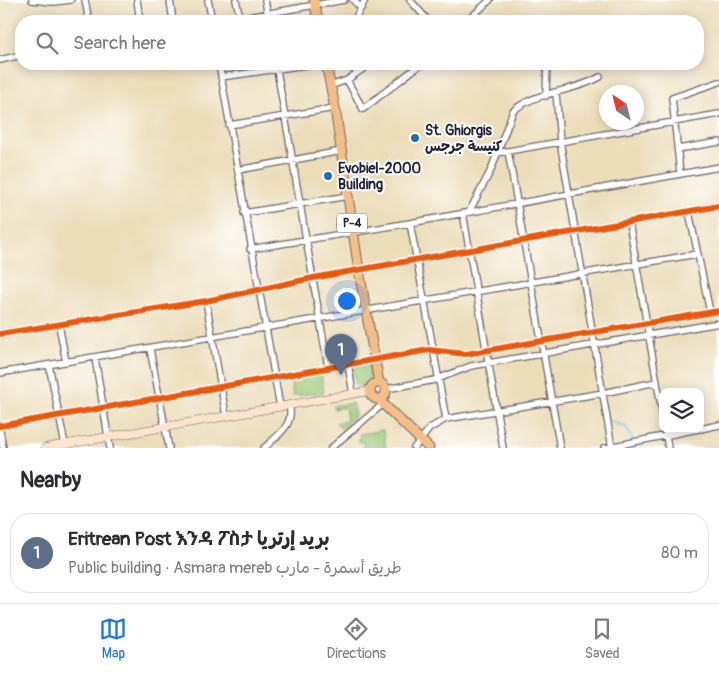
<!DOCTYPE html>
<meta charset="utf-8">
<style>
:root{--surface:#fff;--page:#f2f2f3;--text:#2b2b33;--muted:#7c7c81;--line:#e1e1e2;--accent:#1a73e8}
body{margin:0;font-family:Pangolin,"Playpen Sans Arabic","Noto Sans Ethiopic",sans-serif;background:var(--page);color:var(--text)}
.controls{position:absolute;right:15px;bottom:15px;display:grid;overflow:hidden;border-radius:10px;box-shadow:0 2px 12px #0003}
.controls button{width:45px;height:45px;display:grid;place-items:center;padding:0;border:0;border-bottom:1px solid var(--line);background:var(--surface);color:var(--text);font:25px sans-serif}
.compass{position:absolute;left:599px;top:85px;width:45px;height:45px;border-radius:50%;background:var(--surface);box-shadow:0 2px 12px #0003;rotate:325deg}
.you{position:absolute;left:346px;top:300px;width:18px;height:18px;margin:-12px;border:4px solid #fff;border-radius:50%;background:#1a73e8;box-shadow:0 0 0 8px #1a73e833}
.badge{display:grid;place-items:center;width:32px;height:32px;border-radius:50%;background:var(--accent);color:#fff;font-size:16px;font-weight:700}
.pin{position:absolute;translate:-50% -41px;filter:drop-shadow(0 1px 2px #0008)}
.pin::after{content:'';position:absolute;top:26px;width:18px;height:15px;background:inherit;clip-path:polygon(0 0,100% 0,50% 100%)}
.list{margin:0;padding:0;list-style:none}
h2{display:flex;justify-content:space-between;align-items:center;height:65px;margin:0;padding:0 20px;font-size:21px}
h2 small{font-size:16px;font-weight:400;color:var(--muted)}
.list li{display:grid;grid-template-columns:32px 1fr auto;gap:15px;align-items:center;box-sizing:border-box;height:80px;margin:0 10px 10px;padding:0 10px;border:1px solid var(--line);border-radius:20px}
.list b{display:block;font-size:19px;white-space:nowrap}
.list p{margin:0;font-size:16px;white-space:nowrap;color:var(--muted)}
.list em{font-size:16px;font-style:normal;color:var(--muted)}
.icon{flex:none;width:28px;height:28px;fill:none;stroke:currentColor;stroke-width:2;stroke-linecap:round;stroke-linejoin:round}
.map{position:relative;flex:none;width:719px;height:448px;overflow:hidden}
.search{position:absolute;background:var(--surface);box-shadow:0 2px 12px #0003;left:15px;right:15px;top:15px;height:55px;display:flex;align-items:center;gap:12px;box-sizing:border-box;padding:0 18px;border-radius:20px;color:var(--muted);font-size:19px}
.sheet{height:155px;background:var(--surface)}
nav{display:flex;justify-content:space-around;align-items:center;box-sizing:border-box;height:70px;border-top:1px solid var(--line);background:var(--surface);font-size:14px;color:var(--muted)}
nav a{display:grid;justify-items:center;gap:2px}
nav .on{color:var(--accent)}
.map>svg:first-child{display:block}
.green{fill:#9bc977;stroke:#5e7659}
.lines{fill:none;stroke-linecap:round;stroke-linejoin:round}
.stream{stroke:#5ec6d9;stroke-width:2}
.minor-casing{stroke:#696367;stroke-width:8}
.secondary-casing{stroke:#696367;stroke-width:9}
.trunk-casing{stroke:#696367;stroke-width:11}
.minor{stroke:#fff;stroke-width:5.5}
.secondary{stroke:#fbe5cf;stroke-width:8}
.trunk{stroke:#f6be87;stroke-width:9}
.cycleway-casing{stroke:#fff;stroke-width:9}
.cycleway{stroke:#e8590c;stroke-width:6}
.poi-dot{fill:#1f6fb2;stroke:#fff;stroke-width:2}
.labels{text-anchor:middle;stroke-width:4;stroke-linejoin:round;paint-order:stroke}
.shield{fill:#fff;stroke:#646476;stroke-width:1}
.shield-label{font-size:12px;font-weight:bold;fill:#22223b}
.poi-label{font-size:14px;font-weight:bold;fill:#22223b;stroke:#fff;text-anchor:start}
</style>
<div class="map">
<svg width="719" height="448" viewBox="0 0 719 448">
<rect width="100%" height="100%" fill="#fff"/>
<filter id="ink" filterUnits="userSpaceOnUse"><feTurbulence type="fractalNoise" baseFrequency=".02" numOctaves="2"/><feDisplacementMap in="SourceGraphic" scale="10" xChannelSelector="R" yChannelSelector="G"/><feConvolveMatrix kernelMatrix="1 2 1 2 8 2 1 2 1" color-interpolation-filters="sRGB"/></filter>
<filter id="wash" filterUnits="userSpaceOnUse"><feTurbulence type="fractalNoise" baseFrequency=".0096" numOctaves="4" result="noise"/><feDisplacementMap in="SourceGraphic" scale="20" xChannelSelector="R" yChannelSelector="G"/><feGaussianBlur stdDeviation="1.12" result="paint"/><feColorMatrix in="noise" values="0 0 0 0 0 0 0 0 0 0 0 0 0 0 0 0 0 1.4 0 .05"/><feComposite in="paint" operator="in"/></filter>
<g filter="url(#wash)">
<rect width="100%" height="100%" fill="#ecddb9"/>
<!-- green -->
<path class="green" d="M369 365 370 374 368 382 361 386 356 385 352 368Z
M321 374 324 392 293 396 290 379Z
M352 403 355 415 342 429 336 423 347 421 345 407 334 409 333 406Z
M383 430 386 448H363L364 442H359L360 434Z"/>
<g class="lines">
<!-- stream -->
<path class="stream" d="M610 421 626 427 633 440"/>
</g>
</g>
<g filter="url(#ink)">
<g class="lines">
<defs>
<path id="minor" d="M32 0 54 2 71 0
M85 0 89 21
M137 0 140 21
M170 0 173 21
M208 0 212 21
M236 0 240 18
M265 0 269 21
M353 0 361 8
M410 0 425 17
M224 21 344 0
M354 21 365 0
M467 21 490 0
M0 60 21 55
M219 64 280 407
M276 64 328 367
M221 77 313 64
M347 80 363 109 421 64
M330 86 347 80 370 64
M556 93 560 141 612 448
M546 96 547 64
M229 125 335 108
M678 149 719 142
M508 151 560 448
M497 153 719 114
M238 170 342 151
M680 173 672 98 719 82
M469 212 491 170 513 111C537 90 573 93 600 77
M689 212 710 312
M244 213 348 196
M463 213 503 448
M629 222 663 417
M410 223 446 419
M250 249 410 223 719 167
M206 301 226 416
M59 325 66 362
M0 334 206 301 313 278 719 206
M150 349 169 448
M95 358 110 448
M348 364 353 394
M49 365 65 445
M0 373 697 254
M386 389 435 380 471 366 719 323
M0 426 429 350 466 354 719 311
M665 429 668 448
M700 429 719 425
M0 431 3 448
M264 448C277 436 295 425 289 405
M331 448 383 404
M414 448 430 428 446 419 603 393 656 382
M604 448 698 429"/>
<path id="secondary" d="M45 448 369 391"/>
<path id="trunk" d="M314 0 318 21
M326 64 335 108 359 271 379 383
M370 391a8 8 0 1 1 16 0a8 8 0 1 1-16 0Z
M379 400 429 448"/>
</defs>
<!-- minor casing -->
<use href="#minor" class="minor-casing"/>
<!-- secondary casing -->
<use href="#secondary" class="secondary-casing"/>
<!-- trunk casing -->
<use href="#trunk" class="trunk-casing"/>
<!-- minor -->
<use href="#minor" class="minor"/>
<!-- secondary -->
<use href="#secondary" class="secondary"/>
<!-- trunk -->
<use href="#trunk" class="trunk"/>
<defs>
<path id="cycleway" d="M0 334 206 301 313 278 719 206
M0 426 429 350 466 354 719 311"/>
</defs>
<!-- cycleway casing -->
<use href="#cycleway" class="cycleway-casing"/>
<!-- cycleway -->
<use href="#cycleway" class="cycleway"/>
</g>
</g>
<!-- markers -->
<g class="poi-dot">
<circle cx="415" cy="138" r="5"/>
<circle cx="328" cy="176" r="5"/>
</g>
<g class="labels">
<!-- shield labels -->
<rect class="shield" x="337" y="213.5" width="30" height="19" rx="4"/>
<g class="shield-label">
<text x="352" y="227">P-4</text>
</g>
<!-- poi labels -->
<g class="poi-label">
<text x="425" y="135">St. Ghiorgis<tspan x="425" dy="16">كنيسة جرجس</tspan></text>
<text x="338" y="173">Evobiel-2000<tspan x="338" dy="16">Building</tspan></text>
</g>
</g>
</svg>
<div class="controls">
<button><svg class="icon" aria-label="layers" viewBox="0 0 24 24"><path d="M12 4l9 5-9 5-9-5zM3 14l9 5 9-5"/></svg></button>
</div>
<svg class="compass" viewBox="-18 -18 36 36"><path d="M0-13l5 13h-10z" fill="#e53935"/><path d="M0 13l5-13h-10z" fill="#7c7c81"/></svg>
<div class="you"></div>
<div class="pin badge" style="left:341px;top:375px;background:#5c6f8a">1</div>
<div class="search"><svg class="icon" aria-label="search" viewBox="0 0 24 24"><circle cx="10" cy="10" r="6"/><path d="M15 15l6 6"/></svg>Search here</div>
</div>
<section class="sheet">
<h2>Nearby<small></small></h2>
<ul class="list">
<li><span class="badge" style="background:#5c6f8a">1</span><div><b>Eritrean Post እንዳ ፖስታ بريد إرتريا</b><p>Public building · Asmara mereb طريق أسمرة - مارب</p></div><em>80 m</em></li>
</ul>
</section>
<nav>
<a class="on"><svg class="icon" aria-label="map" viewBox="0 0 24 24"><path d="M3 6l6-2 6 2 6-2v14l-6 2-6-2-6 2zM9 4v14M15 6v14"/></svg>Map</a>
<a><svg class="icon" aria-label="directions" viewBox="0 0 24 24"><path d="M12 3l9 9-9 9-9-9zM9 14v-3h6M13 9l2 2-2 2"/></svg>Directions</a>
<a><svg class="icon" aria-label="saved" viewBox="0 0 24 24"><path d="M7 4h10v16l-5-4-5 4z"/></svg>Saved</a>
</nav>
